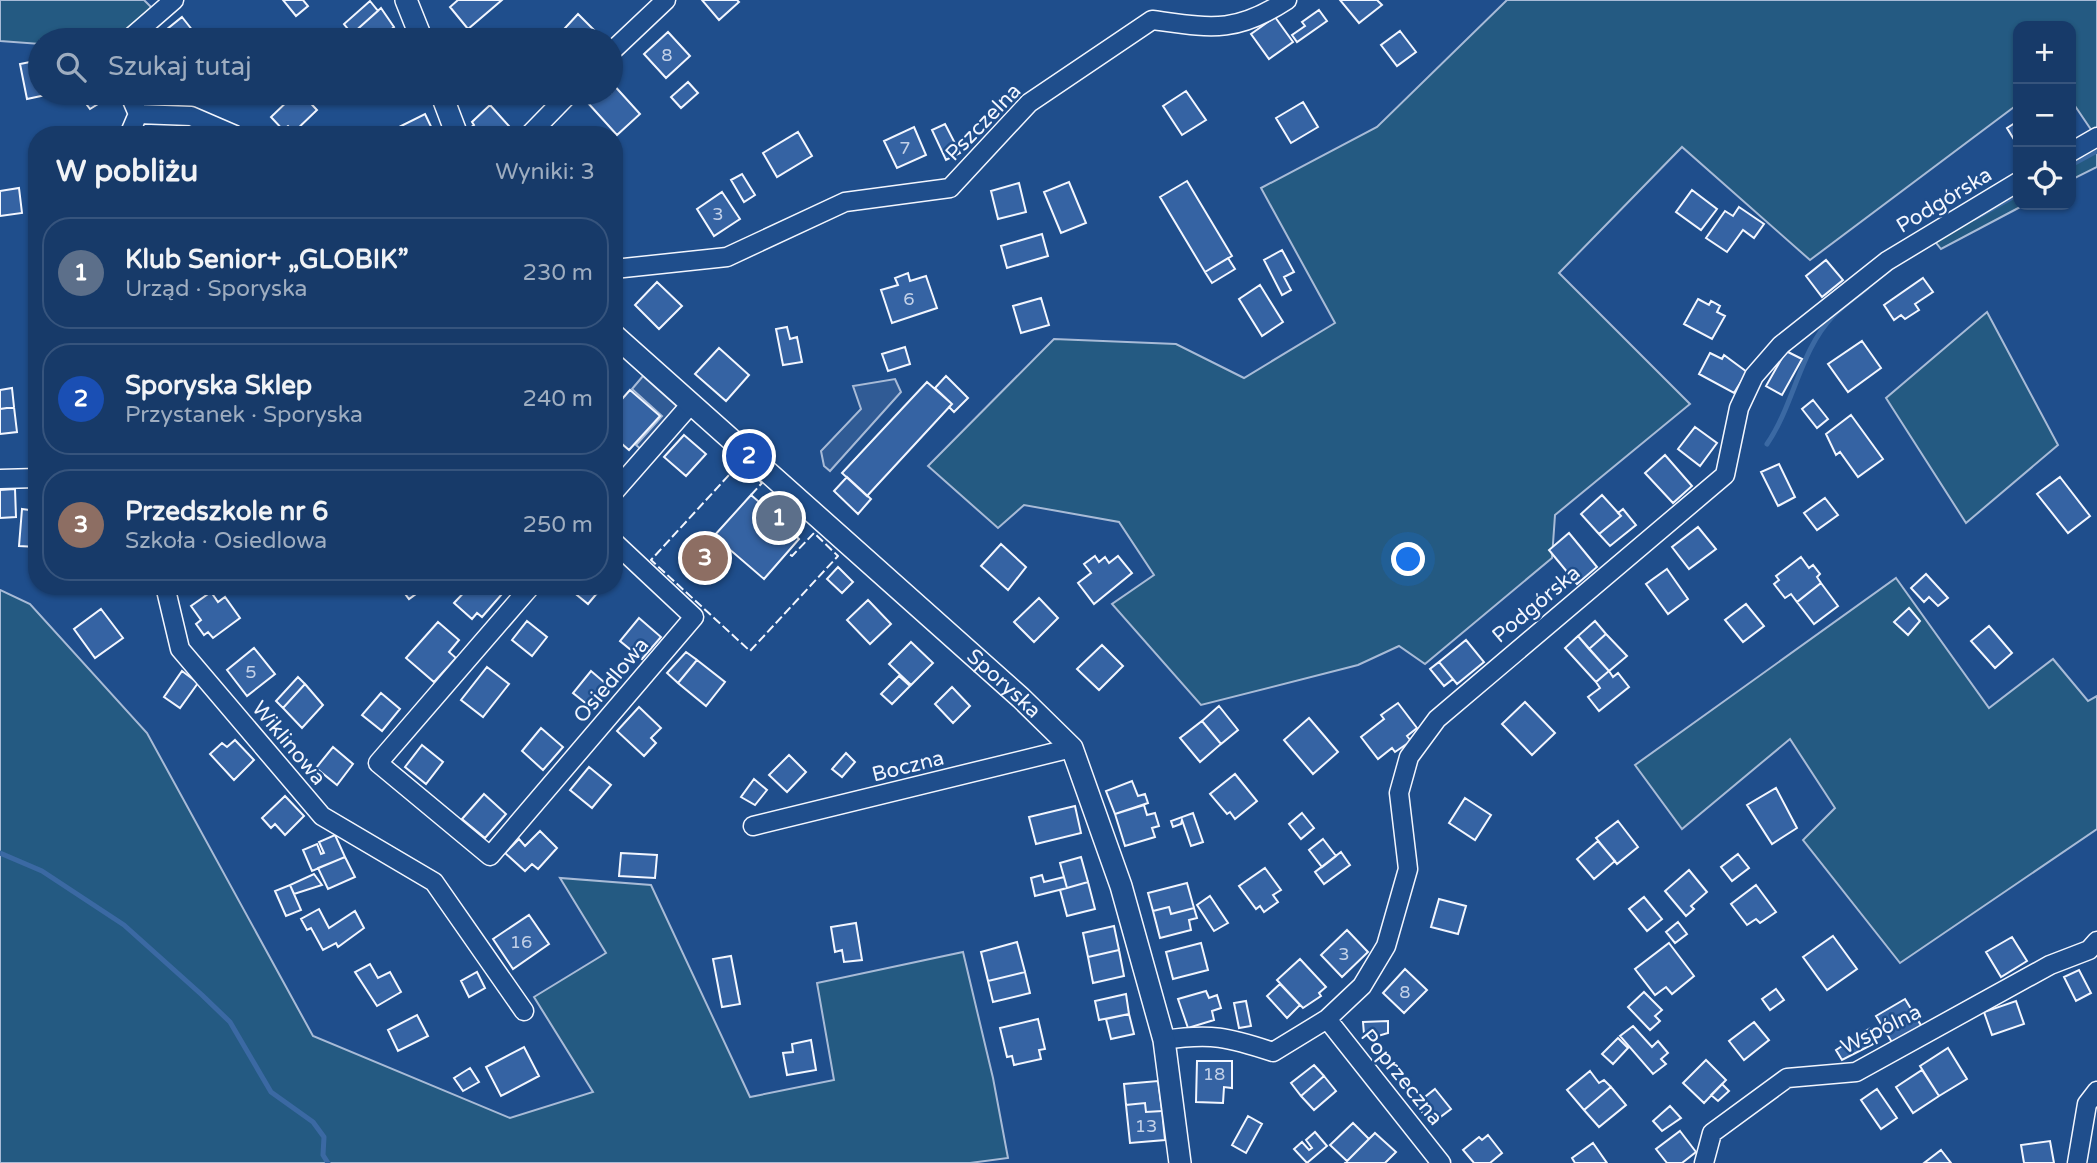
<!DOCTYPE html>
<html lang="pl">
<meta charset="utf-8">
<style>
:root{--surface:#173a69;--page:#20416f;--text:#f1f3f6;--muted:#9eadc0;--line:#36547d;--accent:#ffb74d}
body{margin:0;font-family:"Varela Round",sans-serif;background:var(--page);color:var(--text)}
.controls{position:absolute;right:21px;top:21px;display:grid;overflow:hidden;border-radius:14px;box-shadow:0 2px 5px #0004}
.controls button{width:63px;height:63px;display:grid;place-items:center;padding:0;border:0;border-bottom:2px solid var(--line);background:var(--surface);color:var(--text);font:35px sans-serif}
.you{position:absolute;left:1409px;top:560px;width:24px;height:24px;margin:-18px;border:5px solid #fff;border-radius:50%;background:#1a73e8;box-shadow:0 0 0 10px #1a73e833}
.badge{display:grid;place-items:center;width:46px;height:46px;border-radius:50%;background:var(--accent);color:#fff;font-size:23px;font-weight:700}
.pin{position:absolute;translate:-50% -50%;border:4px solid #fff;box-shadow:0 2px 7px #0006}
.list{margin:0;padding:0;list-style:none}
h2{display:flex;justify-content:space-between;align-items:center;height:91px;margin:0;padding:0 28px;font-size:30px}
h2 small{font-size:23px;font-weight:400;color:var(--muted)}
.list li{display:grid;grid-template-columns:46px 1fr auto;gap:21px;align-items:center;box-sizing:border-box;height:112px;margin:0 14px 14px;padding:0 14px;border:2px solid var(--line);border-radius:28px}
.list b{display:block;font-size:26px;white-space:nowrap}
.list p{margin:0;font-size:23px;white-space:nowrap;color:var(--muted)}
.list em{font-size:23px;font-style:normal;color:var(--muted)}
.icon{flex:none;width:38px;height:38px;fill:none;stroke:currentColor;stroke-width:2;stroke-linecap:round;stroke-linejoin:round}
.map{position:relative;flex:none;width:2097px;height:1163px;overflow:hidden}
.search{position:absolute;background:var(--surface);box-shadow:0 2px 5px #0004;left:28px;top:28px;width:595px;height:77px;display:flex;align-items:center;gap:18px;box-sizing:border-box;padding:0 24px;border-radius:38px;color:var(--muted);font-size:26px}
.panel{position:absolute;background:var(--surface);box-shadow:0 2px 5px #0004;left:28px;top:126px;width:595px;height:469px;border-radius:28px}
.map>svg:first-child{display:block}
.green{fill:#245a82;stroke:#a8bbd7;stroke-width:2}
.parking{fill:#305b95;stroke:#a8bbd7;stroke-width:2}
.lines{fill:none;stroke-linecap:round;stroke-linejoin:round}
.stream{stroke:#3b69a3;stroke-width:5}
.building{fill:#3563a3;stroke:#f2f6ff;stroke-width:2}
.minor-casing{stroke:#f2f6ff;stroke-width:21}
.tertiary-casing{stroke:#f2f6ff;stroke-width:24}
.minor{stroke:#1f4e8c;stroke-width:18}
.tertiary{stroke:#1f4e8c;stroke-width:21}
.fence{stroke:#f2f6ff;stroke-width:2;stroke-dasharray:9 3.5;stroke-linecap:butt}
.labels{text-anchor:middle;stroke-width:5;stroke-linejoin:round;paint-order:stroke}
.number-label{font-size:18px;fill:#c3d1e8}
.street-label{font-size:21px;fill:#f2f6ff;stroke:#1f4e8c}
</style>
<div class="map">
<svg width="2097" height="1163" viewBox="0 0 2097 1163">
<rect width="100%" height="100%" fill="#1f4e8c"/>
<!-- green -->
<path class="green" d="M0 0H144L158 14 128 40H40V44L0 41Z
M1507 0H2097V167L2071 180V152L2096 137 2071 100V26H2018V104L1810 260 1682 147 1559 273 1690 404 1555 515 1552 558 1425 664 1399 646 1358 665 1201 705 1112 604 1154 575 1119 522 1024 505 998 528 928 466 1054 339 1176 344 1244 378 1335 323 1261 188 1377 127Z
M2018 182V205H2024L1941 249 1929 234Z
M1987 312 2058 445 1966 523 1886 398Z
M1896 578 1989 708 2053 659 2088 701 2097 696V829L1900 963 1803 840 1835 808 1790 739 1682 829 1635 765Z
M0 590 30 604 147 733 313 1036 510 1118 593 1092 534 997 606 953 560 878 651 885 750 1097 834 1080 817 983 963 952 993 1078 1008 1158 970 1163H0Z"/>
<!-- parking -->
<path class="parking" d="M643 376 680 409 643 451 636 445 662 416 632 389Z
M895 379 901 392 830 471 824 466 821 451 861 409 853 386Z"/>
<g class="lines">
<!-- stream -->
<path class="stream" d="M2071 165 2097 151
M1975 218 2018 194
M1767 444C1794 405 1800 350 1833 316 1843 306 1856 297 1867 288
M0 853 42 871 124 925 202 995 230 1022 271 1092 313 1122 324 1137 323 1155 328 1163"/>
</g>
<!-- building -->
<path class="building" d="M283 0H303L308 6 296 16Z
M458 0H502L468 29 450 7Z
M702 0H737L739 2 719 20Z
M1340 0H1377L1382 5 1359 23Z
M370 1 378 11 352 34 344 24Z
M381 8 394 27 379 40H373L369 35 358 40 352 34Z
M1319 10 1327 21 1297 42 1292 35 1305 26 1302 22Z
M578 14 600 36 596 40H554Z
M182 17 197 36 192 40H165L161 34Z
M1275 17 1293 42 1269 59 1251 34Z
M1400 31 1416 52 1397 66 1381 45Z
M668 32 690 56 666 78 644 54Z
M40 60V93H55L27 99 20 64Z
M611 82 640 114 617 135 588 103 599 93H611Z
M688 82 698 93 681 108 671 97Z
M1186 91 1206 120 1182 135 1163 106Z
M78 93H113L114 94 90 109Z
M296 93H301L317 110 294 132 288 126 283 130 271 117Z
M1303 102 1318 127 1291 143 1276 118Z
M490 105 517 135H476L470 128 474 125 472 122Z
M425 114 435 135H403L399 127Z
M2018 121V146L2007 128Z
M945 124 960 153 946 160 932 130Z
M914 127 926 155 897 168 884 141Z
M798 132 812 156 777 177 763 153Z
M742 174 755 195 744 202 731 180Z
M1187 181 1232 256 1205 272 1160 197Z
M1069 182 1086 223 1061 233 1044 192Z
M1019 183 1026 212 998 219 991 191Z
M19 188 22 213 0 216V191Z
M1692 190 1717 209 1701 230 1676 212Z
M722 192 740 219 714 236 697 209Z
M1739 207 1764 224 1754 238 1743 230 1727 252 1706 238 1725 211 1733 216Z
M1042 234 1048 256 1007 268 1001 246Z
M1282 250 1294 272 1284 277 1291 290 1282 295 1264 260Z
M1228 258 1235 269 1212 283 1205 272Z
M1826 260 1843 280 1822 297 1806 276Z
M908 273 910 281 926 276 937 308 892 323 881 290 898 285 895 278Z
M1923 278 1933 292 1915 304 1919 310 1905 319 1901 315 1894 320 1884 305Z
M657 282 682 306 659 329 635 305Z
M1260 285 1283 322 1262 336 1239 299Z
M1041 298 1049 325 1021 333 1013 306Z
M1698 299 1709 305 1711 301 1720 306 1717 312 1725 316 1712 339 1684 324Z
M787 327 790 339 797 337 802 362 783 365 776 329Z
M1862 341 1881 368 1848 392 1828 364Z
M905 347 910 364 888 371 882 354Z
M719 348 749 375 726 401 695 374Z
M1786 351 1802 359 1782 395 1766 386Z
M1710 353 1722 359 1724 355 1747 372 1734 393 1699 374Z
M946 376 968 398 954 412 949 407 952 404 935 388Z
M927 382 952 404 867 496 842 473Z
M12 388 14 407 0 409V390Z
M630 390 660 416 629 450 614 437V408Z
M1813 400 1828 419 1817 428 1802 409Z
M14 407 17 432 0 434V409Z
M1851 415 1883 459 1858 477 1840 452 1836 455 1826 434Z
M1695 427 1717 443 1700 466 1678 449Z
M684 435 706 454 686 476 664 457Z
M1665 455 1692 486 1673 503 1645 473Z
M1779 464 1795 497 1778 506 1761 472Z
M847 477 871 499 858 514 834 491Z
M2060 477 2090 516 2068 533 2037 494Z
M15 489 16 517 0 518V490Z
M751 495 773 514 776 511 790 523 786 527 799 539 764 579 714 536Z
M1602 495 1621 516 1599 534 1581 514Z
M1825 498 1838 515 1817 530 1804 513Z
M22 509 37 511V547L19 546Z
M1623 509 1636 525 1610 546 1599 534 1621 516 1618 513Z
M1698 527 1716 549 1689 569 1672 547Z
M1569 533 1597 567 1577 584 1549 550Z
M1001 544 1026 567 1008 590 981 566Z
M1095 556 1099 562 1105 557 1109 563 1118 556 1132 573 1094 604 1078 583 1091 573 1084 564Z
M1801 557 1809 568 1813 565 1820 574 1817 577 1821 583 1797 602 1791 594 1785 598 1774 584 1779 580 1776 576Z
M838 567 853 582 842 593 827 579Z
M1667 569 1688 599 1668 614 1646 584Z
M1926 574 1948 598 1938 606 1929 597 1924 602 1911 588Z
M1821 583 1838 606 1814 624 1797 602Z
M399 586H427L409 599Z
M470 586H509L482 617 477 613 472 619 454 603Z
M566 586H603L588 604Z
M211 592 218 602 225 597 240 618 213 638 208 632 204 635 196 624 201 620 191 606Z
M1039 598 1058 618 1034 642 1014 622Z
M868 600 891 624 870 644 847 620Z
M1746 604 1764 626 1743 642 1725 620Z
M1909 608 1920 621 1908 635 1894 622Z
M101 609 123 638 95 658 74 629Z
M639 618 661 637 642 659 620 641Z
M527 621 547 637 532 656 512 640Z
M1595 621 1606 634 1589 649 1578 636Z
M438 622 459 640 449 652 456 658 434 682 406 658Z
M1989 626 2012 653 1995 668 1971 641Z
M1606 634 1627 656 1609 671 1589 649Z
M1578 636 1609 671 1596 682 1565 648Z
M1466 640 1484 662 1457 684 1439 662Z
M911 642 933 663 911 685 889 664Z
M1102 645 1123 666 1099 690 1077 669Z
M254 648 275 674 247 696 227 670Z
M686 652 697 660 678 683 667 673Z
M697 660 725 682 706 706 678 683Z
M1439 662 1453 679 1444 686 1430 669Z
M487 667 509 684 483 717 461 700Z
M182 671 198 683 180 708 164 697Z
M591 671 611 688 593 709 573 693Z
M1609 671 1613 677 1618 673 1629 687 1599 711 1588 697 1600 688 1596 682Z
M899 676 910 686 892 704 881 694Z
M298 677 305 684 283 708 276 701Z
M305 684 323 705 302 728 283 708Z
M952 687 970 706 953 723 935 704Z
M381 693 400 709 382 731 362 715Z
M1525 702 1555 733 1532 755 1502 724Z
M1398 703 1417 728 1407 736 1411 741 1395 752 1392 748 1378 759 1361 737 1384 719 1381 715Z
M1219 706 1238 730 1221 744 1202 721Z
M639 707 661 728 651 738 656 743 644 756 617 731Z
M1309 718 1338 752 1313 774 1284 740Z
M1202 721 1221 744 1200 762 1180 738Z
M541 728 563 747 543 770 522 751Z
M235 740 254 760 234 780 210 754 222 743 227 747Z
M422 745 443 762 426 784 405 767Z
M333 747 353 764 337 785 316 768Z
M846 753 855 762 842 777 832 769Z
M789 755 806 772 787 792 769 775Z
M589 767 611 785 592 808 570 790Z
M1235 774 1257 801 1235 819 1230 812 1227 814 1210 794Z
M754 779 767 790 755 805 741 797Z
M1132 781 1138 796 1145 794 1148 803 1115 814 1106 791Z
M1776 788 1797 828 1772 844 1747 805Z
M484 794 506 814 485 838 462 819Z
M285 796 304 816 285 835 275 824 271 828 262 818Z
M1465 798 1491 815 1475 840 1449 823Z
M1144 805 1147 815 1155 813 1159 826 1152 828 1155 837 1125 846 1115 814Z
M1075 806 1081 833 1036 844 1029 817Z
M1193 813 1203 842 1191 846 1182 820 1181 824 1173 827 1171 821Z
M1302 813 1314 828 1301 839 1289 824Z
M1618 821 1638 847 1617 864 1596 838Z
M540 831 557 848 538 869 532 864 525 871 505 853 519 839 525 846Z
M335 835 345 857 312 871 303 850 317 844 321 854 324 853 319 842Z
M1323 839 1336 856 1322 867 1309 850Z
M1598 841 1615 861 1594 879 1577 859Z
M1341 852 1350 865 1324 884 1315 872Z
M621 853 657 855 655 878 619 876Z
M1738 854 1749 868 1732 881 1721 867Z
M345 857 355 877 328 889 318 868Z
M1081 857 1088 882 1067 888 1060 863Z
M1265 868 1281 890 1273 895 1278 902 1264 912 1260 906 1256 909 1239 886Z
M1689 870 1707 892 1691 906 1694 909 1686 916 1665 891Z
M314 874 322 885 294 894 290 885Z
M1042 875 1044 882 1064 877 1067 888 1035 896 1031 878Z
M1088 882 1095 909 1067 916 1060 890Z
M1187 883 1194 908 1171 914 1169 907 1153 911 1148 893Z
M290 885 301 910 286 916 275 891Z
M1756 885 1776 912 1760 923 1756 919 1747 925 1731 904Z
M1210 896 1228 923 1214 931 1197 905Z
M1644 897 1662 919 1647 931 1629 909Z
M1439 899 1466 906 1458 934 1431 927Z
M1169 907 1171 914 1194 908 1197 918 1189 920 1191 930 1160 938 1153 911Z
M319 909 329 928 355 911 364 928 338 947 336 943 323 950 311 928 307 930 301 919Z
M529 915 549 944 513 969 493 939Z
M1678 922 1687 934 1675 943 1666 932Z
M856 923 862 960 844 962 842 950 835 952 831 927Z
M1114 926 1119 950 1088 957 1083 933Z
M1347 930 1368 952 1342 977 1321 955Z
M1833 936 1857 969 1827 990 1803 957Z
M2012 937 2027 961 2001 977 1986 952Z
M1017 942 1025 972 988 981 981 952Z
M1201 943 1208 970 1173 979 1166 952Z
M1669 943 1694 976 1672 994 1666 987 1655 995 1635 969Z
M1119 950 1124 976 1093 983 1088 957Z
M731 956 740 1004 722 1007 713 959Z
M1300 959 1326 987 1319 993 1321 996 1303 1008 1277 980Z
M370 964 378 978 390 972 401 992 377 1006 355 972Z
M1405 969 1427 990 1404 1013 1383 993Z
M2079 970 2091 993 2076 1001 2064 977Z
M477 972 485 988 469 997 461 981Z
M1025 972 1030 993 993 1002 988 981Z
M1280 984 1300 1005 1287 1018 1267 996Z
M1776 989 1784 1000 1770 1010 1762 999Z
M1206 991 1209 998 1217 995 1221 1008 1212 1011 1214 1020 1188 1028 1178 999Z
M1644 992 1662 1010 1655 1016 1660 1021 1650 1030 1628 1007Z
M1126 994 1129 1014 1099 1020 1095 1001Z
M1905 999 1922 1027 1893 1044 1876 1016Z
M1246 1001 1251 1026 1239 1028 1234 1003Z
M2016 1001 2024 1024 1992 1035 1984 1012Z
M1129 1014 1134 1034 1111 1039 1106 1019Z
M417 1015 428 1036 398 1051 388 1030Z
M1038 1019 1045 1049 1039 1050 1041 1059 1014 1065 1012 1056 1007 1057 1000 1028Z
M1388 1021V1033L1378 1036 1364 1034 1363 1022Z
M1754 1022 1769 1040 1744 1060 1729 1041Z
M1633 1026 1652 1047 1658 1041 1668 1053 1661 1059 1666 1064 1653 1074 1620 1036Z
M1869 1029 1877 1042 1842 1060 1836 1050Z
M1618 1038 1628 1048 1613 1064 1602 1054Z
M811 1040 816 1070 787 1075 783 1053 793 1052 792 1044Z
M524 1047 539 1076 501 1096 486 1067Z
M1948 1048 1967 1079 1939 1096 1920 1066Z
M1706 1060 1726 1080 1704 1103 1683 1083Z
M1197 1061H1232V1088L1224 1087 1223 1103 1196 1102Z
M1314 1065 1324 1076 1301 1096 1291 1083Z
M470 1068 479 1082 463 1091 454 1078Z
M1922 1070 1939 1096 1913 1113 1896 1087Z
M1590 1071 1599 1083 1604 1080 1611 1087 1584 1110 1567 1090Z
M1324 1076 1336 1091 1314 1110 1301 1096Z
M1158 1081 1162 1111 1146 1112 1145 1103 1126 1105 1124 1084Z
M1722 1084 1729 1091 1718 1101 1711 1095Z
M1611 1087 1626 1105 1599 1127 1584 1110Z
M1435 1089 1451 1109 1431 1124 1416 1104Z
M1877 1089 1897 1118 1881 1129 1861 1100Z
M1145 1103 1146 1112 1162 1111 1165 1140 1130 1143 1126 1105Z
M1670 1106 1681 1118 1662 1131 1653 1121Z
M1248 1116 1262 1124 1246 1153 1232 1145Z
M1353 1123 1369 1139 1347 1161 1330 1145Z
M1680 1131 1696 1152 1682 1163H1667L1656 1149Z
M1315 1132 1327 1146 1307 1163 1294 1149 1302 1142 1309 1150 1312 1148 1306 1140Z
M1375 1133 1396 1152 1385 1163H1345Z
M1488 1135 1502 1153 1490 1163H1474L1463 1150 1479 1137 1482 1140Z
M2050 1141 2054 1163H2024L2021 1145Z
M1593 1143 1607 1163H1575L1572 1158Z
M1941 1150 1951 1163H1924Z"/>
<g class="lines">
<defs>
<path id="minor" d="M128 40 174 0
M611 52 666 0
M138 114 191 116 235 135
M129 135 138 114 129 93
M529 135 570 93
M2071 152 2097 137
M614 269 727 257 845 202 950 188 1029 103 1152 20C1211 28 1235 34 1287 0
M0 479 37 478
M614 492 691 404
M165 586 180 649 322 816 434 882 524 1011
M531 586 378 763 490 856 694 617 614 542
M753 826 1072 748
M1327 1019 1441 1163
M1164 1040C1211 1033 1228 1037 1273 1052L1327 1019 1362 986 1386 946 1408 869 1399 793 1409 757 1437 719 1725 475 1739 408 1754 376 1781 345 1887 261 2018 182
M1704 1163 1712 1133 1787 1078 1856 1072 2050 965 2089 950 2097 941
M2077 1163 2087 1104 2097 1091"/>
<g id="tertiary">
<path d="M406 0 422 40"/>
<path d="M441 93 457 135"/>
<path id="s1" d="M614 335 1021 698 1072 748 1121 886 1164 1040 1180 1163"/>
</g>
</defs>
<!-- minor casing -->
<use href="#minor" class="minor-casing"/>
<!-- tertiary casing -->
<use href="#tertiary" class="tertiary-casing"/>
<!-- minor -->
<use href="#minor" class="minor"/>
<!-- tertiary -->
<use href="#tertiary" class="tertiary"/>
<!-- fence -->
<path class="fence" d="M751 495 762 483 740 463 651 560 750 651 838 556 814 533 792 556 788 553"/>
</g>
<g class="labels">
<!-- number labels -->
<g class="number-label">
<text x="667" y="61">8</text>
<text x="905" y="154">7</text>
<text x="718" y="220">3</text>
<text x="909" y="305">6</text>
<text x="251" y="678">5</text>
<text x="521" y="948">16</text>
<text x="1344" y="960">3</text>
<text x="1405" y="998">8</text>
<text x="1214" y="1080">18</text>
<text x="1146" y="1132">13</text>
</g>
<!-- street labels -->
<g class="street-label">
<text transform="translate(983 122) rotate(-46)" y="7">Pszczelna</text>
<text transform="translate(1944 200) rotate(-31)" y="7">Podgórska</text>
<text transform="translate(1536 604) rotate(-40)" y="7">Podgórska</text>
<text transform="translate(611 680) rotate(-50)" y="7">Osiedlowa</text>
<text dy="7" stroke="none"><textPath href="#s1" startOffset="523">Sporyska</textPath></text>
<text transform="translate(289 743) rotate(50)" y="7">Wiklinowa</text>
<text transform="translate(908 766) rotate(-14)" y="7">Boczna</text>
<text transform="translate(1881 1029) rotate(-26)" y="7">Wspólna</text>
<text transform="translate(1402 1077) rotate(51)" y="7">Poprzeczna</text>
</g>
</g>
</svg>
<div class="controls">
<button>+</button>
<button>−</button>
<button><svg class="icon" aria-label="locate" viewBox="0 0 24 24"><circle cx="12" cy="12" r="6"/><path d="M12 2v4M12 18v4M2 12h4M18 12h4"/></svg></button>
</div>
<div class="you"></div>
<div class="pin badge" style="left:779px;top:518px;background:#5c6f8a">1</div>
<div class="pin badge" style="left:749px;top:456px;background:#1a4fb4">2</div>
<div class="pin badge" style="left:705px;top:558px;background:#8d6e63">3</div>
<div class="search"><svg class="icon" aria-label="search" viewBox="0 0 24 24"><circle cx="10" cy="10" r="6"/><path d="M15 15l6 6"/></svg>Szukaj tutaj</div>
<section class="panel">
<h2>W pobliżu<small>Wyniki: 3</small></h2>
<ul class="list">
<li><span class="badge" style="background:#5c6f8a">1</span><div><b>Klub Senior+ „GLOBIK”</b><p>Urząd · Sporyska</p></div><em>230 m</em></li>
<li><span class="badge" style="background:#1a4fb4">2</span><div><b>Sporyska Sklep</b><p>Przystanek · Sporyska</p></div><em>240 m</em></li>
<li><span class="badge" style="background:#8d6e63">3</span><div><b>Przedszkole nr 6</b><p>Szkoła · Osiedlowa</p></div><em>250 m</em></li>
</ul>
</section>
</div>
